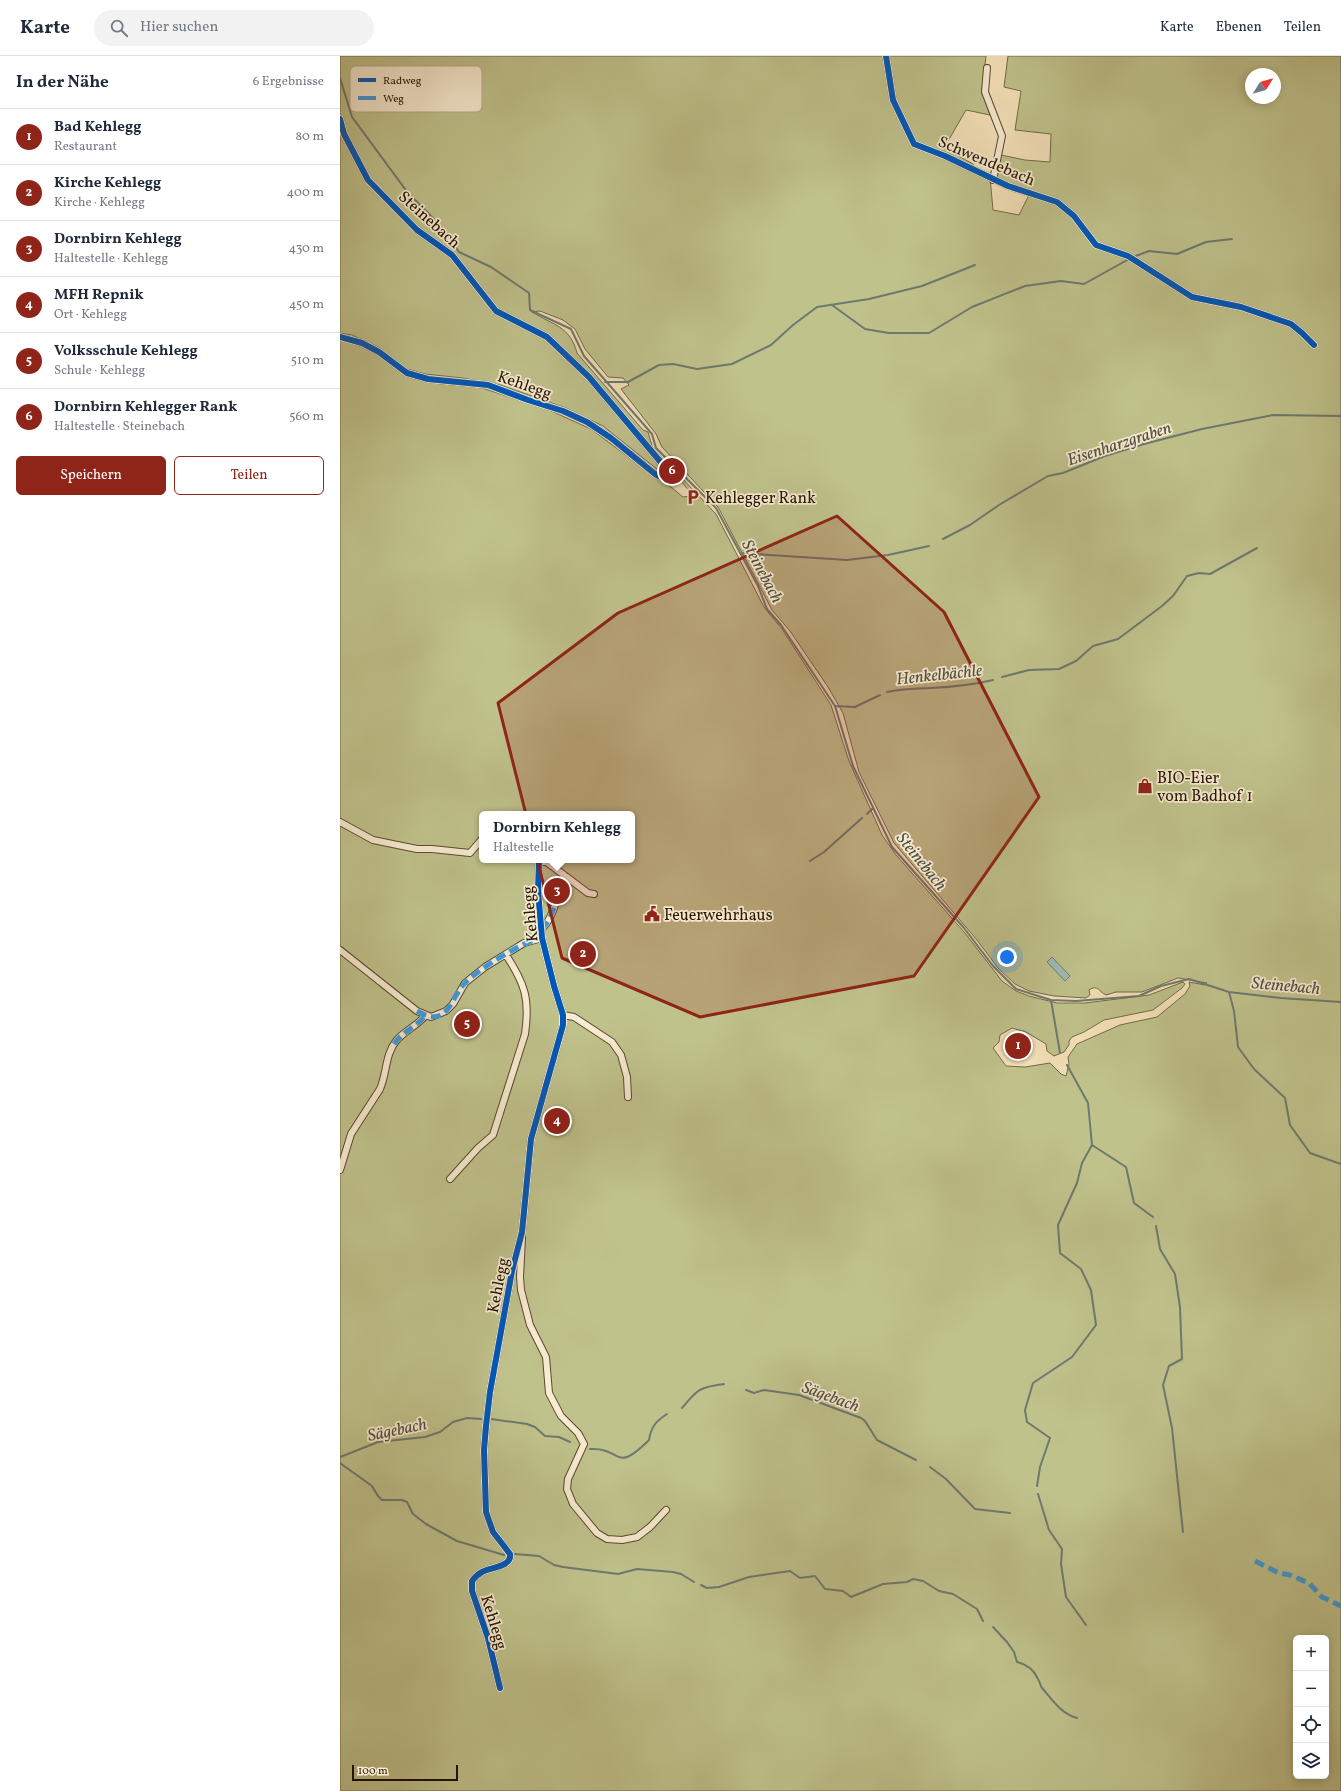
<!DOCTYPE html>
<html lang="de">
<meta charset="utf-8">
<style>
:root{--surface:#fff;--page:#f2f2f3;--text:#1f2937;--muted:#747a83;--line:#e0e1e3;--accent:#8f2418}
body{margin:0;font-family:Vollkorn,serif;background:var(--page);color:var(--text)}
.controls{position:absolute;right:12px;bottom:12px;display:grid;overflow:hidden;border-radius:6px;box-shadow:0 2px 10px #0003}
.controls button{width:36px;height:36px;display:grid;place-items:center;padding:0;border:0;border-bottom:1px solid var(--line);background:var(--surface);color:var(--text);font:20px sans-serif}
.compass{position:absolute;left:905px;top:12px;width:36px;height:36px;border-radius:50%;background:var(--surface);box-shadow:0 2px 10px #0003;rotate:53deg}
.scale{position:absolute;left:12px;bottom:10px;width:106px;box-sizing:border-box;padding-left:4px;border:2px solid #251402;border-top:0;font-size:11px;line-height:14px;white-space:nowrap;color:#251402;-webkit-text-stroke:3px #f8ecd2;paint-order:stroke}
.you{position:absolute;left:667px;top:901px;width:14px;height:14px;margin:-10px;border:3px solid #fff;border-radius:50%;background:#1a73e8;box-shadow:0 0 0 6px #1a73e833}
.badge{display:grid;place-items:center;width:26px;height:26px;border-radius:50%;background:var(--accent);color:#fff;font-size:13px;font-weight:700}
.pin{position:absolute;translate:-50% -50%;border:2px solid #fff;box-shadow:0 1px 4px #0006}
.popup{position:absolute;left:139px;top:755px;width:156px;height:52px;box-sizing:border-box;display:grid;place-content:center;border-radius:6px;background:var(--surface);filter:drop-shadow(0 1px 3px #0005);font-size:13px;white-space:nowrap;color:var(--muted)}
.popup b{font-size:15px;color:var(--text)}
.popup::after{content:'';position:absolute;left:50%;top:100%;margin-left:-8px;border:8px solid transparent;border-top-color:var(--surface)}
.list{margin:0;padding:0;list-style:none}
h2{display:flex;justify-content:space-between;align-items:center;height:52px;margin:0;padding:0 16px;font-size:17px}
h2 small{font-size:13px;font-weight:400;color:var(--muted)}
.list li{display:grid;grid-template-columns:26px 1fr auto;gap:12px;align-items:center;box-sizing:border-box;height:56px;padding:0 16px;border-top:1px solid var(--line)}
.list b{display:block;font-size:15px;white-space:nowrap}
.list p{margin:0;font-size:13px;white-space:nowrap;color:var(--muted)}
.list em{font-size:13px;font-style:normal;color:var(--muted)}
.actions{display:flex;gap:8px;padding:12px 16px}
.actions a{flex:1;padding:9px 0;border:1px solid var(--accent);border-radius:6px;text-align:center;font-size:14px;color:var(--accent)}
.actions .main{background:var(--accent);color:#fff}
.icon{flex:none;width:22px;height:22px;fill:none;stroke:currentColor;stroke-width:2;stroke-linecap:round;stroke-linejoin:round}
.map{position:relative;flex:none;width:1001px;height:1735px;overflow:hidden}
header{display:flex;align-items:center;gap:24px;box-sizing:border-box;height:56px;padding:0 20px;background:var(--surface);border-bottom:1px solid var(--line)}
header strong{font-size:19px}
nav{display:flex;gap:22px;margin-inline-start:auto;font-size:14px}
.search{width:280px;height:36px;background:var(--page);display:flex;align-items:center;gap:10px;box-sizing:border-box;padding:0 14px;border-radius:22px;color:var(--muted);font-size:15px}
main{display:flex}
aside{flex:1;background:var(--surface)}
.map>svg:first-child{display:block}
.green{fill:#c0c28c;stroke:#726b47;fill-rule:evenodd}
.water{fill:#9fbcb8;stroke:#6e796f}
.lines{fill:none;stroke-linecap:round;stroke-linejoin:round}
.stream{stroke:#6e796f;stroke-width:2}
.street-casing{stroke:#594830;stroke-width:8}
.street{stroke:#f8ecd2;stroke-width:6}
.quiet{stroke:#3c9add;stroke-width:5;stroke-dasharray:10 5;stroke-linecap:butt}
.cycleway-casing{stroke:#f8ecd2;stroke-width:8}
.cycleway{stroke:#0057b8;stroke-width:6}
.marked{fill:#8f2418;fill-opacity:0.2;stroke:#8f2418;stroke-width:3;stroke-linejoin:round}
.labels{text-anchor:middle;stroke-width:3.5;stroke-linejoin:round;paint-order:stroke}
.street-label{font-size:16px;fill:#251402;stroke:#f8ecd2}
.poi-label{font-size:16px;fill:#251402;stroke:#f8ecd2;text-anchor:start}
.water-label{font-size:17px;font-style:italic;fill:#504f42;stroke:#f8ecd2}
.key{fill:#f8ecd2;stroke:#b9ab94;stroke-width:1}
.key-label{font-size:11px;fill:#251402}
</style>
<header>
<strong>Karte</strong>
<div class="search"><svg class="icon" aria-label="search" viewBox="0 0 24 24"><circle cx="10" cy="10" r="6"/><path d="M15 15l6 6"/></svg>Hier suchen</div>
<nav><a>Karte</a><a>Ebenen</a><a>Teilen</a></nav>
</header>
<main>
<aside>
<h2>In der Nähe<small>6 Ergebnisse</small></h2>
<ul class="list">
<li><span class="badge">1</span><div><b>Bad Kehlegg</b><p>Restaurant</p></div><em>80 m</em></li>
<li><span class="badge">2</span><div><b>Kirche Kehlegg</b><p>Kirche · Kehlegg</p></div><em>400 m</em></li>
<li><span class="badge">3</span><div><b>Dornbirn Kehlegg</b><p>Haltestelle · Kehlegg</p></div><em>430 m</em></li>
<li><span class="badge">4</span><div><b>MFH Repnik</b><p>Ort · Kehlegg</p></div><em>450 m</em></li>
<li><span class="badge">5</span><div><b>Volksschule Kehlegg</b><p>Schule · Kehlegg</p></div><em>510 m</em></li>
<li><span class="badge">6</span><div><b>Dornbirn Kehlegger Rank</b><p>Haltestelle · Steinebach</p></div><em>560 m</em></li>
</ul>
<div class="actions"><a class="main">Speichern</a><a>Teilen</a></div>
</aside>
<div class="map">
<svg width="1001" height="1735" viewBox="0 0 1001 1735">
<rect width="100%" height="100%" fill="#f5e2ba"/>
<filter id="stains"><feTurbulence type="fractalNoise" baseFrequency=".005" numOctaves="4"/><feColorMatrix values="0 0 0 0 .2 0 0 0 0 .09 0 0 0 0 .02 0 0 0 .5 -.17"/></filter>
<radialGradient id="worn" r=".72"><stop offset=".6" stop-color="#630" stop-opacity="0"/><stop offset="1" stop-color="#630" stop-opacity=".3"/></radialGradient>
<!-- green -->
<path class="green" d="M0 0H646L642 33 650 59 626 54 604 92 633 108 635 114 650 121 653 154 679 159 689 139 655 127 661 99 685 104 710 106 711 78 675 74 681 35 664 31 668 0H1001V1735H0V283L22 291 41 301 58 315 75 323 101 328 139 331 209 354 251 373 315 421 325 426 343 441 352 440C348 432 340 426 338 418L376 458 424 551 442 573 491 649 509 705 542 779 556 799 625 877 662 925 676 935 689 940 717 947H745L809 939 843 926 845 928 842 932 813 954 764 964 744 976 732 981 729 985V989L724 996 714 1000 707 995 706 988 686 976 672 972 660 979 659 986 653 992 666 1010 685 1011 710 1007 721 1018 726 1020 729 1008 728 1001 737 988 780 969 817 961 845 938 850 930 849 926 865 929 867 927 838 922 802 936H776L766 939C759 936 758 928 749 934L750 939 746 942 714 940 689 935 675 928 658 912 637 884 554 787 519 716 503 657 488 631 450 575 432 554 378 451 322 391 316 378 281 333 289 329 283 322 268 321 245 293 235 273 223 264 200 255 192 256C213 269 230 270 237 297L303 374 308 376 313 393 325 406 320 409V413L318 414 263 370 226 352 160 329 123 322 85 318 67 313 38 291 12 279 0 277ZM911 18H935V42H911ZM142 758H292V804H142ZM956 1582H986V1720H956Z"/>
<!-- water -->
<path class="water" d="M712 901 730 920 725 925 707 906Z"/>
<g class="lines">
<!-- stream -->
<path class="stream" d="M0 22 12 61 68 137 99 168 119 196 151 211 189 237 190 254 231 273 244 300 312 378 316 392 376 452 418 530 427 553 441 569 495 650 513 710 552 791 624 872 653 910 676 933 711 944 736 945 799 940 821 930 849 923 889 936 941 942 1001 946
M793 201 809 195 837 198 866 186 892 183
M492 249 525 273 549 277H589L632 251 685 230 721 225 744 228 789 203
M265 326H288L319 309 333 308 357 313 392 308 431 289 453 269 477 251 529 243 582 230 635 209
M603 483 630 469 659 449 708 420 723 417 765 400 804 388 862 373 933 359 1001 360
M400 497 507 504 548 499 589 490
M662 621 689 614 719 613 736 605 753 590 778 583 822 550 833 540 847 520 859 517 870 518 917 492
M547 636C565 632 574 633 591 632 612 631 632 629 653 624
M495 650 515 651 540 639
M527 758 533 752
M470 805 484 796 522 762
M889 936 894 955 898 991 914 1013 945 1042 950 1069 970 1097 1001 1108
M711 944 720 997
M727 1009 748 1047 752 1089 786 1111 794 1147 813 1161
M816 1170 820 1193 835 1218 840 1251 842 1303 829 1310 823 1329 832 1372 843 1476
M406 1334 414 1337 424 1334 459 1339 521 1362 525 1365 537 1384 576 1404
M342 1352C357 1334 359 1331 384 1328
M151 1363 187 1368 195 1371 205 1380 219 1381 230 1386
M250 1393C282 1391 274 1419 309 1384 311 1371 316 1365 327 1358
M0 1401 38 1386 85 1381 100 1376 113 1366 127 1362 141 1363
M0 1407 32 1430 38 1440 42 1444H62L67 1446 73 1458 86 1468 117 1485 164 1499
M590 1411 606 1423 635 1453 670 1457
M697 1430 700 1411 710 1382 687 1366 685 1354 693 1327 732 1301 756 1269 751 1234 741 1213 720 1197 718 1169 737 1127 742 1107 752 1089
M698 1438 709 1474 722 1493 721 1508 726 1541 746 1569
M175 1498 199 1500 214 1509 223 1511 278 1518 297 1513 333 1516 341 1518 354 1526
M361 1529 367 1532 379 1531 409 1521 450 1515 460 1522 475 1520 485 1533 503 1535 511 1541 543 1528 567 1526 573 1523 583 1525 599 1535 613 1538 637 1553 643 1565
M653 1571 667 1586 674 1596 677 1606C686 1608 694 1614 698 1623 700 1626 700 1629 702 1632 712 1643 720 1657 737 1662"/>
<defs>
<path id="street" d="M546 0 553 44 574 88 605 100 668 130 717 146 734 160 756 189 788 200 852 241 901 251 951 268 962 277 974 289
M647 12 645 36 662 80 653 124
M0 63 4 78 28 124 77 174 112 199 156 255 207 281 249 321 329 416 327 420 321 421 315 418 271 382 247 366 223 355 188 344 148 329 88 323 67 317 39 296 22 287 0 281
M0 766 33 784 77 793H92L130 797 142 783
M199 804 208 807 248 837 254 838
M201 873C212 867 221 830 224 819
M0 894 77 955 91 961 106 955 113 948 125 927 145 911 184 887 202 882
M223 959 234 961 272 986 281 999 287 1021 288 1041
M0 1114 11 1078 40 1033C47 1017 45 999 56 985 64 975 77 970 85 960
M110 1123 138 1092 153 1079 185 978C190 943 185 928 166 899
M182 1182 180 1221 181 1234 190 1269 206 1301 209 1337 221 1360 238 1377 244 1388 228 1423 227 1433 233 1448 257 1477 267 1483 282 1484 297 1481 310 1471 326 1454
M160 1632 148 1582 132 1535V1525C135 1521 138 1518 142 1516 151 1511 172 1511 170 1498L153 1476 146 1456 144 1394 146 1370 150 1336 172 1215 182 1176 191 1083 223 969V959L214 930 202 882 198 835 199 804"/>
</defs>
<!-- street casing -->
<use href="#street" class="street-casing"/>
<!-- street -->
<use href="#street" class="street"/>
<!-- quiet -->
<path class="quiet" d="M201 873C209 869 218 842 220 834
M77 955C109 974 110 941 126 926 139 913 185 884 202 882
M54 988C62 976 76 971 85 960
M915 1505 939 1517 950 1519 969 1527 982 1541 1001 1550"/>
<defs>
<path id="cycleway" d="M546 0 553 44 574 88 605 100 668 130 717 146 734 160 756 189 788 200 852 241 901 251 951 268 962 277 974 289
M0 63 4 78 28 124 77 174 112 199 156 255 207 281 249 321 329 416 327 420 321 421 315 418 271 382 247 366 223 355 188 344 148 329 88 323 67 317 39 296 22 287 0 281
M160 1632 148 1582 132 1535V1525C135 1521 138 1518 142 1516 151 1511 172 1511 170 1498L153 1476 146 1456 144 1394 146 1370 150 1336 172 1215 182 1176 191 1083 223 969V959L214 930 202 882 198 835 199 804"/>
</defs>
<!-- cycleway casing -->
<use href="#cycleway" class="cycleway-casing"/>
<!-- cycleway -->
<use href="#cycleway" class="cycleway"/>
</g>
<!-- marked area -->
<path class="marked" d="M497 460 604 556 699 741 574 920 360 961 222 902 158 647 278 557Z"/>
<!-- icons -->
<defs>
<symbol id="parking-bare" viewBox="-9 -9 18 18"><path d="M-3.5-5.5H1a3.5 3.5 0 0 1 0 7H-1V5.5H-3.5ZM-1-3.4V-.6H.8a1.4 1.4 0 0 0 0-2.8Z" fill="#8f2418" stroke="#f8ecd2" stroke-width="2.5" paint-order="stroke"/></symbol>
<symbol id="shop-bare" viewBox="-9 -9 18 18"><path d="M-5-2.5h2.3a2.7 3.5 0 0 1 5.4 0H5L5.5 6h-11ZM-1.5-2.5h3a1.5 2.3 0 0 0-3 0Z" fill="#8f2418" stroke="#f8ecd2" stroke-width="2.5" paint-order="stroke"/></symbol>
<symbol id="civic-bare" viewBox="-9 -9 18 18"><path d="M-.6-6.5H3V-4.5H.6V-3L4-1V1h2V6H-6V1h2V-1L-.6-3ZM-1.2 2.5V6h2.4V2.5Z" fill="#8f2418" stroke="#f8ecd2" stroke-width="2.5" paint-order="stroke"/></symbol>
</defs>
<g fill-rule="evenodd">
<use href="#parking-bare" x="342" y="430" width="22" height="22"/>
<use href="#shop-bare" x="794" y="719" width="22" height="22"/>
<use href="#civic-bare" x="301" y="847" width="22" height="22"/>
</g>
<g class="labels">
<!-- street labels -->
<g class="street-label">
<text transform="translate(647 104) rotate(23)" y="6">Schwendebach</text>
<text transform="translate(90 163) rotate(42)" y="6">Steinebach</text>
<text transform="translate(185 328) rotate(19)" y="6">Kehlegg</text>
<text transform="translate(189 858) rotate(-95)" y="6">Kehlegg</text>
<text transform="translate(157 1229) rotate(-79)" y="6">Kehlegg</text>
<text transform="translate(155 1566) rotate(73)" y="6">Kehlegg</text>
</g>
<!-- poi labels -->
<g class="poi-label">
<text x="365" y="447">Kehlegger Rank</text>
<text x="817" y="727">BIO-Eier<tspan x="817" dy="18">vom Badhof 1</tspan></text>
<text x="324" y="864">Feuerwehrhaus</text>
</g>
<!-- water labels -->
<g class="water-label">
<text transform="translate(779 387) rotate(-18)" y="6">Eisenharzgraben</text>
<text transform="translate(423 515) rotate(62)" y="6">Steinebach</text>
<text transform="translate(599 618) rotate(-6)" y="6">Henkelbächle</text>
<text transform="translate(582 805) rotate(51)" y="6">Steinebach</text>
<text transform="translate(946 929) rotate(5)" y="6">Steinebach</text>
<text transform="translate(491 1340) rotate(20)" y="6">Sägebach</text>
<text transform="translate(57 1373) rotate(-12)" y="6">Sägebach</text>
</g>
</g>
<!-- legend -->
<rect x="10" y="10" width="132" height="46" rx="6" class="key"/>
<rect x="18" y="22" width="18" height="4" fill="#0057b8"/>
<rect x="18" y="40" width="18" height="4" fill="#3c9add"/>
<g class="key-label">
<text x="43" y="28">Radweg</text>
<text x="43" y="46">Weg</text>
</g>
<rect width="100%" height="100%" filter="url(#stains)"/>
<rect width="100%" height="100%" fill="url(#worn)"/>
</svg>
<div class="controls">
<button>+</button>
<button>−</button>
<button><svg class="icon" aria-label="locate" viewBox="0 0 24 24"><circle cx="12" cy="12" r="6"/><path d="M12 2v4M12 18v4M2 12h4M18 12h4"/></svg></button>
<button><svg class="icon" aria-label="layers" viewBox="0 0 24 24"><path d="M12 4l9 5-9 5-9-5zM3 14l9 5 9-5"/></svg></button>
</div>
<svg class="compass" viewBox="-18 -18 36 36"><path d="M0-13l5 13h-10z" fill="#e53935"/><path d="M0 13l5-13h-10z" fill="#747a83"/></svg>
<div class="scale">100 m</div>
<div class="you"></div>
<div class="pin badge" style="left:678px;top:990px">1</div>
<div class="pin badge" style="left:243px;top:898px">2</div>
<div class="pin badge" style="left:217px;top:835px">3</div>
<div class="popup"><b>Dornbirn Kehlegg</b>Haltestelle</div>
<div class="pin badge" style="left:217px;top:1065px">4</div>
<div class="pin badge" style="left:127px;top:968px">5</div>
<div class="pin badge" style="left:332px;top:415px">6</div>
</div>
</main>
